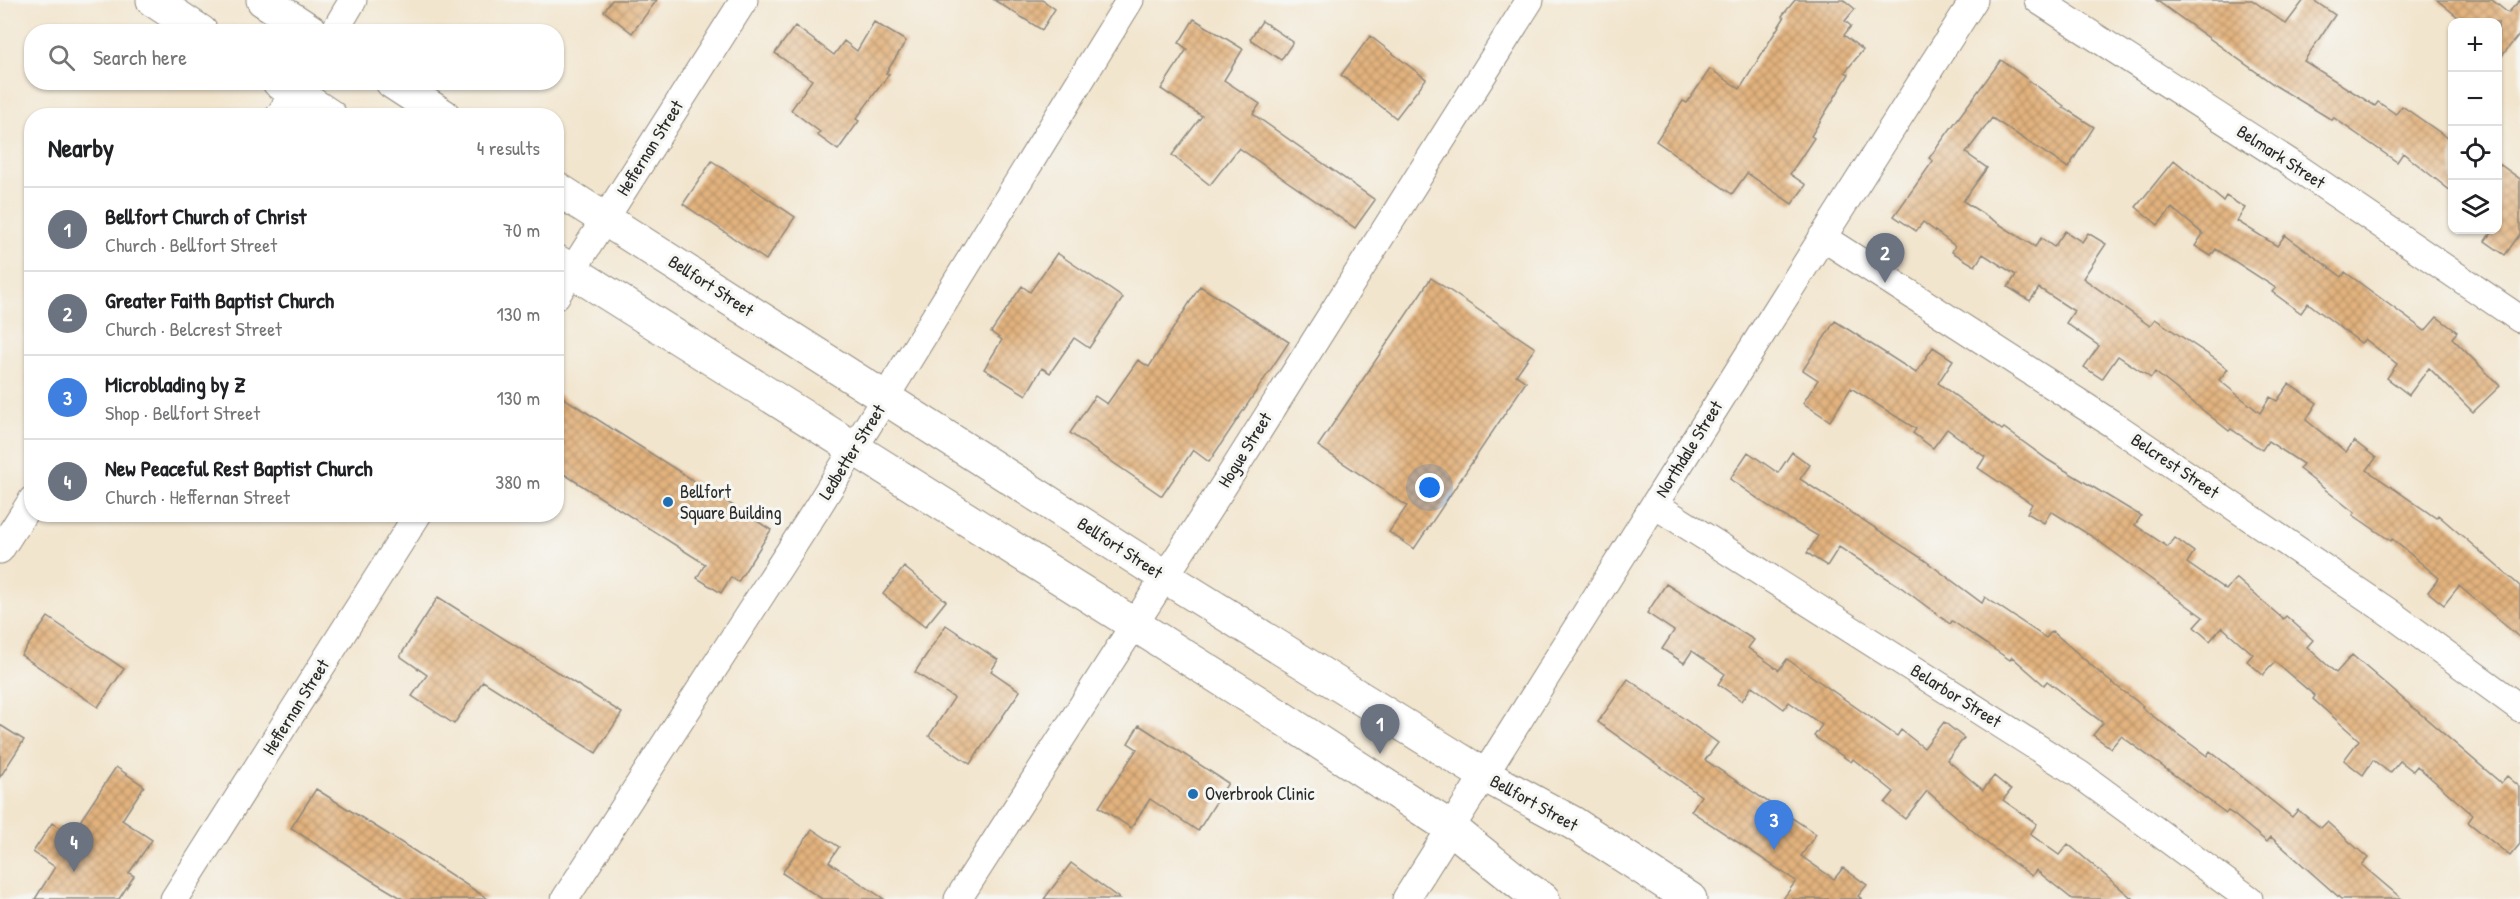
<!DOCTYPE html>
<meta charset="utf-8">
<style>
:root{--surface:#fff;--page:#f6f6f6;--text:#202124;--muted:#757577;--line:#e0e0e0;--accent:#7c3aed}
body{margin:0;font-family:"Patrick Hand",sans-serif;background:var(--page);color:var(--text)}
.controls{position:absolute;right:18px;top:18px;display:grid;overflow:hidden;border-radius:12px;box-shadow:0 2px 4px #0004}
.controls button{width:54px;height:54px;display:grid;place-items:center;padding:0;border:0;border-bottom:2px solid var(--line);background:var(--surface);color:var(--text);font:30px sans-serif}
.you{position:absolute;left:1430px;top:488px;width:21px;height:21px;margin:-15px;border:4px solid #fff;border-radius:50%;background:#1a73e8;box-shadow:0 0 0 9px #1a73e833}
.badge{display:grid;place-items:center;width:39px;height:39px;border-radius:50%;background:var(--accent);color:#fff;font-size:20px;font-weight:700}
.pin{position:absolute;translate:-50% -50px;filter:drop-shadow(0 2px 3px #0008)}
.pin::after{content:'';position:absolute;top:32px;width:21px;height:18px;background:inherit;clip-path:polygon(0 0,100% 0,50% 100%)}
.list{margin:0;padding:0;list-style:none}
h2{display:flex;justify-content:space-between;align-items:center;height:78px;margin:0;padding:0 24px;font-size:26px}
h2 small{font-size:20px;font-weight:400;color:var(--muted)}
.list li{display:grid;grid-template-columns:39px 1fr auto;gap:18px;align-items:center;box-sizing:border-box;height:84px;padding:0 24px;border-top:2px solid var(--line)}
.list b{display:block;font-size:22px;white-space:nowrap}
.list p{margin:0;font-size:20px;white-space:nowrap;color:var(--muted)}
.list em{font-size:20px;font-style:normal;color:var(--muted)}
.icon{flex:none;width:33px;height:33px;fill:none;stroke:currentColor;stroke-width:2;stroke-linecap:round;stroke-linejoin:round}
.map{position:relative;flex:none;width:2520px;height:899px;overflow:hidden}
.search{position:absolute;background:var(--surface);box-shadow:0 2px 4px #0004;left:24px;top:24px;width:540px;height:66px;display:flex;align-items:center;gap:15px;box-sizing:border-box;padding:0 21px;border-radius:24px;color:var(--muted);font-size:22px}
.panel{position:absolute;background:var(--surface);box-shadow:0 2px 4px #0004;left:24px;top:108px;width:540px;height:414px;border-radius:24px}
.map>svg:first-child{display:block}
.building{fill:url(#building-cross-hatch)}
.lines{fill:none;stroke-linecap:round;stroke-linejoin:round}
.street-casing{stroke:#8e887c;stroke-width:29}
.secondary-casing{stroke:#8e887c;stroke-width:35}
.street{stroke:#fff;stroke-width:27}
.secondary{stroke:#fff;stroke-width:33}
.poi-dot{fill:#1f6fb2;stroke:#f6f6f2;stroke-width:2}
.labels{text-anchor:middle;stroke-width:6;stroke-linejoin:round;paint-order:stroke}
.street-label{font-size:18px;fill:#2b2b2b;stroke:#f6f6f2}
.poi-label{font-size:18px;fill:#2b2b2b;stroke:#f6f6f2;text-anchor:start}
</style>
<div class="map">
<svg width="2520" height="899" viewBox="0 0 2520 899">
<defs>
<pattern id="building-cross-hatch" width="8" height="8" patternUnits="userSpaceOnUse" patternTransform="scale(1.5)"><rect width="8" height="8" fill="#e3b37e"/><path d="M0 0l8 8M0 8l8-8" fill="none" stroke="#b89267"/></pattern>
</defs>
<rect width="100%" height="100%" fill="#f6f6f2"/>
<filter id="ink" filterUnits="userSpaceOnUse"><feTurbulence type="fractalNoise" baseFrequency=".0167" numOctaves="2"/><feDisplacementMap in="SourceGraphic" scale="12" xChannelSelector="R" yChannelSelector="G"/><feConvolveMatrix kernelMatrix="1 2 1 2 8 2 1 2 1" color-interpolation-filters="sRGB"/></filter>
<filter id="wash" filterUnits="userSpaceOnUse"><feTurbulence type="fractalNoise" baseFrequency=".008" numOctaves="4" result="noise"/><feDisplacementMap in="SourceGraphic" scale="24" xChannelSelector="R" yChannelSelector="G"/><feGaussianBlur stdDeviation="1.35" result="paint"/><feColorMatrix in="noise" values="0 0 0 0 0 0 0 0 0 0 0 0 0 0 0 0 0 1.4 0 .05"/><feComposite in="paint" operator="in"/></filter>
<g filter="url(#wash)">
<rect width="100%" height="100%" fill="#f2e5ce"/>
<g id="blocks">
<!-- building -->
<path class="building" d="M612 0H657L632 33 604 11Z
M994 0H1042L1055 9 1042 30Z
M1795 0H1844L1855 9 1845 21 1851 26 1844 35 1863 50 1845 72 1849 74 1811 136 1814 138 1790 174 1806 185 1792 204 1747 173 1732 194 1656 141 1683 101 1687 103 1710 69 1740 89 1784 18 1782 16Z
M2156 0H2252L2286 24 2304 0H2313L2335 15 2304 61 2375 106 2378 102 2396 114 2402 106 2452 141V192L2403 153 2397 162 2334 118 2332 120 2276 86Z
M2437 0H2492L2508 13 2520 0V33L2498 61V22H2464Z
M1194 19 1243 49 1224 80 1260 104 1253 114 1375 200 1355 228 1239 148 1210 185 1172 155 1202 116 1161 89 1187 49 1179 43Z
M1262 21 1293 42 1281 60 1250 39Z
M874 22 906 41 886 73 889 74 856 119 859 121 838 150 817 135 820 132 791 110 812 80 775 53 795 26 834 55 844 41 857 51Z
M1370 36 1426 79 1396 118 1341 75Z
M2001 60 2064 106 2063 107 2094 127 2068 168 1992 118 1966 153 1987 168 1963 201 2035 247 2041 238 2054 247 2065 231 2082 242 2088 233 2106 244 2083 278 2150 326 2155 319 2215 359 2228 369 2219 380 2260 413 2270 397 2277 401 2289 384 2317 403 2306 420 2346 452 2354 441 2376 458 2367 470 2436 518 2438 515 2520 586V638L2459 586 2444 605 2428 592 2439 578 2392 539 2391 541 2353 515 2355 513 2299 469 2303 464 2268 441 2262 450 2231 429 2229 431 2155 372 2151 378 2118 356 2102 379 2084 367 2099 346 2066 323 2074 311 2039 288 2030 301 2008 287 2016 275 1983 254 1975 266 1952 252 1955 246 1923 222 1916 231 1894 216 1933 161 1929 158Z
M2174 160 2223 201 2226 196 2245 208 2237 221 2277 246 2285 235 2342 277 2345 272 2425 331 2437 317 2457 332 2452 338 2500 386 2473 412 2429 368 2409 395 2387 378 2397 364 2365 339 2361 343 2308 303 2301 313 2272 292 2276 288 2216 249 2211 256 2195 246 2203 234 2172 208 2158 225 2136 207Z
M712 161 795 217 766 260 683 204Z
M2498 163 2520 179V234L2505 255 2485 241 2493 230H2498Z
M1057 253 1123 298 1089 348 1074 338 1050 373 1042 368 1026 395 984 369 1002 340 991 332 1022 286 1030 292Z
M1431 278 1535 348 1516 375 1526 382 1414 549 1389 532 1407 506 1318 446Z
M1200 286 1289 342 1209 462 1193 450 1162 496 1070 433 1095 396 1107 404 1138 360 1149 367Z
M1835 321 1916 373 1933 347 1953 360 1938 383 2002 430 2004 428 2048 460 2141 516 2135 525 2168 547 2175 538 2194 552 2187 563 2226 590 2236 578 2283 619 2286 616 2313 640 2307 647 2336 673 2352 655 2501 783 2507 776 2520 787V844L2510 856 2468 822 2473 815 2417 766 2413 771 2400 761 2390 773 2373 760 2363 775 2344 760 2359 740 2313 699 2315 696 2275 662 2263 675 2247 661 2253 654 2222 627 2210 641 2194 627 2203 617 2093 537 2051 511 2044 523 2027 513 2032 504 1978 468 1985 457 1947 429 1933 448 1913 433 1916 429 1851 388 1830 421 1803 403 1818 380 1803 370Z
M556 393 771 530 738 582 731 577 721 593 697 578 705 564 556 469Z
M1748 452 1778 473 1792 452 1810 465 1800 479 1923 559 1982 603 1985 597 2046 638 2052 631 2107 679 2143 706 2142 708 2207 756 2210 751 2292 817 2298 810 2321 828 2327 822 2368 858 2362 865 2402 899H2341L2271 837 2267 842 2233 814 2228 811 2226 813 2121 736 2111 748 2093 735 2103 723 2047 681 2044 685 2012 657 2010 660 1952 621 1950 624 1898 585 1839 547 1827 566 1807 553 1818 536 1777 512 1730 479Z
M904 567 946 601 925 627 883 594Z
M1666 584 1754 640 1748 648 1779 670 1787 659 1897 736 1901 730 1924 748 1944 722 1964 738 1947 760 1983 790 1994 776 2011 790 2003 800 2037 824 2030 834 2059 855 2068 844 2133 899H2072L2036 870 2032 876 1989 845 1927 791 1905 819 1885 803 1894 792 1853 759 1851 762 1814 736 1822 725 1789 702 1784 709 1752 686 1742 701 1718 684 1725 674 1692 651 1684 663 1662 649 1674 631 1647 613Z
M438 597 622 713 596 753 483 681 454 724 412 696 427 675 400 656Z
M48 617 124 669 98 707 21 655Z
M946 625 998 660 991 671 1020 691 970 764 929 736 954 698 915 672Z
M1628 679 1718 743 1705 760 1816 834 1801 856 1834 879 1843 868 1867 885 1858 896 1862 899H1783L1796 881 1691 811 1701 796 1598 722Z
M0 725 24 740 0 777Z
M1139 725 1228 783 1198 831 1150 799 1131 828 1099 807 1137 749 1128 743Z
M116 767 144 786 122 820 152 840 129 873 134 876 119 899H35L55 867 33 852 52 823 71 835Z
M316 789 413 850 488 899H403L371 880 291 828Z
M812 829 839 847 829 862 884 899H822L782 873Z
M1071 863 1120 899H1044Z"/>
</g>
</g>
<g filter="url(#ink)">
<use href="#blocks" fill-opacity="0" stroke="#8e887c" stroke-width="1.5"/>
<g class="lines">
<defs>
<path id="street" d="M2038 0 2292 164 2520 319
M334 32 353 0
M279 116 300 82
M1822 237 2114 425 2390 613 2520 708
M556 296 744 0
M1655 505 2079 774 2249 899
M0 550 32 500
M174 899 418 514
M565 899 816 510 1130 0
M958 899 1231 474 1530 0
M1406 899C1596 599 1782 298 1974 0"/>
<path id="secondary" d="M153 0 201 32
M263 0 312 32
M279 82 330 116
M392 82 444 116
M556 188 1164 576 1486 776 1573 823 1690 899
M556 261 1256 701 1451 828 1523 886 1543 899"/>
</defs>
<!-- street casing -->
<use href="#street" class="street-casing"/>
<!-- secondary casing -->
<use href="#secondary" class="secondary-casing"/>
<!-- street -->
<use href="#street" class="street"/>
<!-- secondary -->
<use href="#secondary" class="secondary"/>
</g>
</g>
<!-- markers -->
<g class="poi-dot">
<circle cx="668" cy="502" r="6"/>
<circle cx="1193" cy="794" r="6"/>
</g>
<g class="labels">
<!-- street labels -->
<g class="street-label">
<text transform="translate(650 148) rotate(-58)" y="6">Heffernan Street</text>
<text transform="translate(2281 157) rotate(33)" y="6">Belmark Street</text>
<text transform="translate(711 286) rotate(33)" y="6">Bellfort Street</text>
<text transform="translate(1689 449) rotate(-58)" y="6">Northdale Street</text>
<text transform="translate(1245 450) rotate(-58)" y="6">Hogue Street</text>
<text transform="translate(852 452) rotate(-58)" y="6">Ledbetter Street</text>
<text transform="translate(2175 466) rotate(34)" y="6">Belcrest Street</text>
<text transform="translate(1120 548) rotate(33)" y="6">Bellfort Street</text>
<text transform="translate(1956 696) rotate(32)" y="6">Belarbor Street</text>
<text transform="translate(296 707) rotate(-58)" y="6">Heffernan Street</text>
<text transform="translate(1534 803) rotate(29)" y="6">Bellfort Street</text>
</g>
<!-- poi labels -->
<g class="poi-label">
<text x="680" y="498">Bellfort<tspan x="680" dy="21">Square Building</tspan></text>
<text x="1205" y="800">Overbrook Clinic</text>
</g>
</g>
</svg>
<div class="controls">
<button>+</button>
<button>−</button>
<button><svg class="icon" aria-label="locate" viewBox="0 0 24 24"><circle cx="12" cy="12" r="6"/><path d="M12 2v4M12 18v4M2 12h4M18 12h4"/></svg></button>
<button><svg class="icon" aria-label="layers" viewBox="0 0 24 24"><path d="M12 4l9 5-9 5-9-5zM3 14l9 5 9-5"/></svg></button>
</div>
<div class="you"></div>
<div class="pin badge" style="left:1380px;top:754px;background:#6b7280">1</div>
<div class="pin badge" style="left:1885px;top:283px;background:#6b7280">2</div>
<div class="pin badge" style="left:1774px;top:850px;background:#3f7fe0">3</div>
<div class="pin badge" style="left:74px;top:872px;background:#6b7280">4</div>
<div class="search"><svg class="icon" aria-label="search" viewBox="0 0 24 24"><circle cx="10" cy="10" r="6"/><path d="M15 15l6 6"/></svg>Search here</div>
<section class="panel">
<h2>Nearby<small>4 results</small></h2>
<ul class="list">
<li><span class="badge" style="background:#6b7280">1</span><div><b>Bellfort Church of Christ</b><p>Church · Bellfort Street</p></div><em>70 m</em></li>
<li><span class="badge" style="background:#6b7280">2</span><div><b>Greater Faith Baptist Church</b><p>Church · Belcrest Street</p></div><em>130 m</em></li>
<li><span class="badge" style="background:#3f7fe0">3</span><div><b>Microblading by Z</b><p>Shop · Bellfort Street</p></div><em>130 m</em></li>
<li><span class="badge" style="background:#6b7280">4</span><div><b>New Peaceful Rest Baptist Church</b><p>Church · Heffernan Street</p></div><em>380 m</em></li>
</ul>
</section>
</div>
